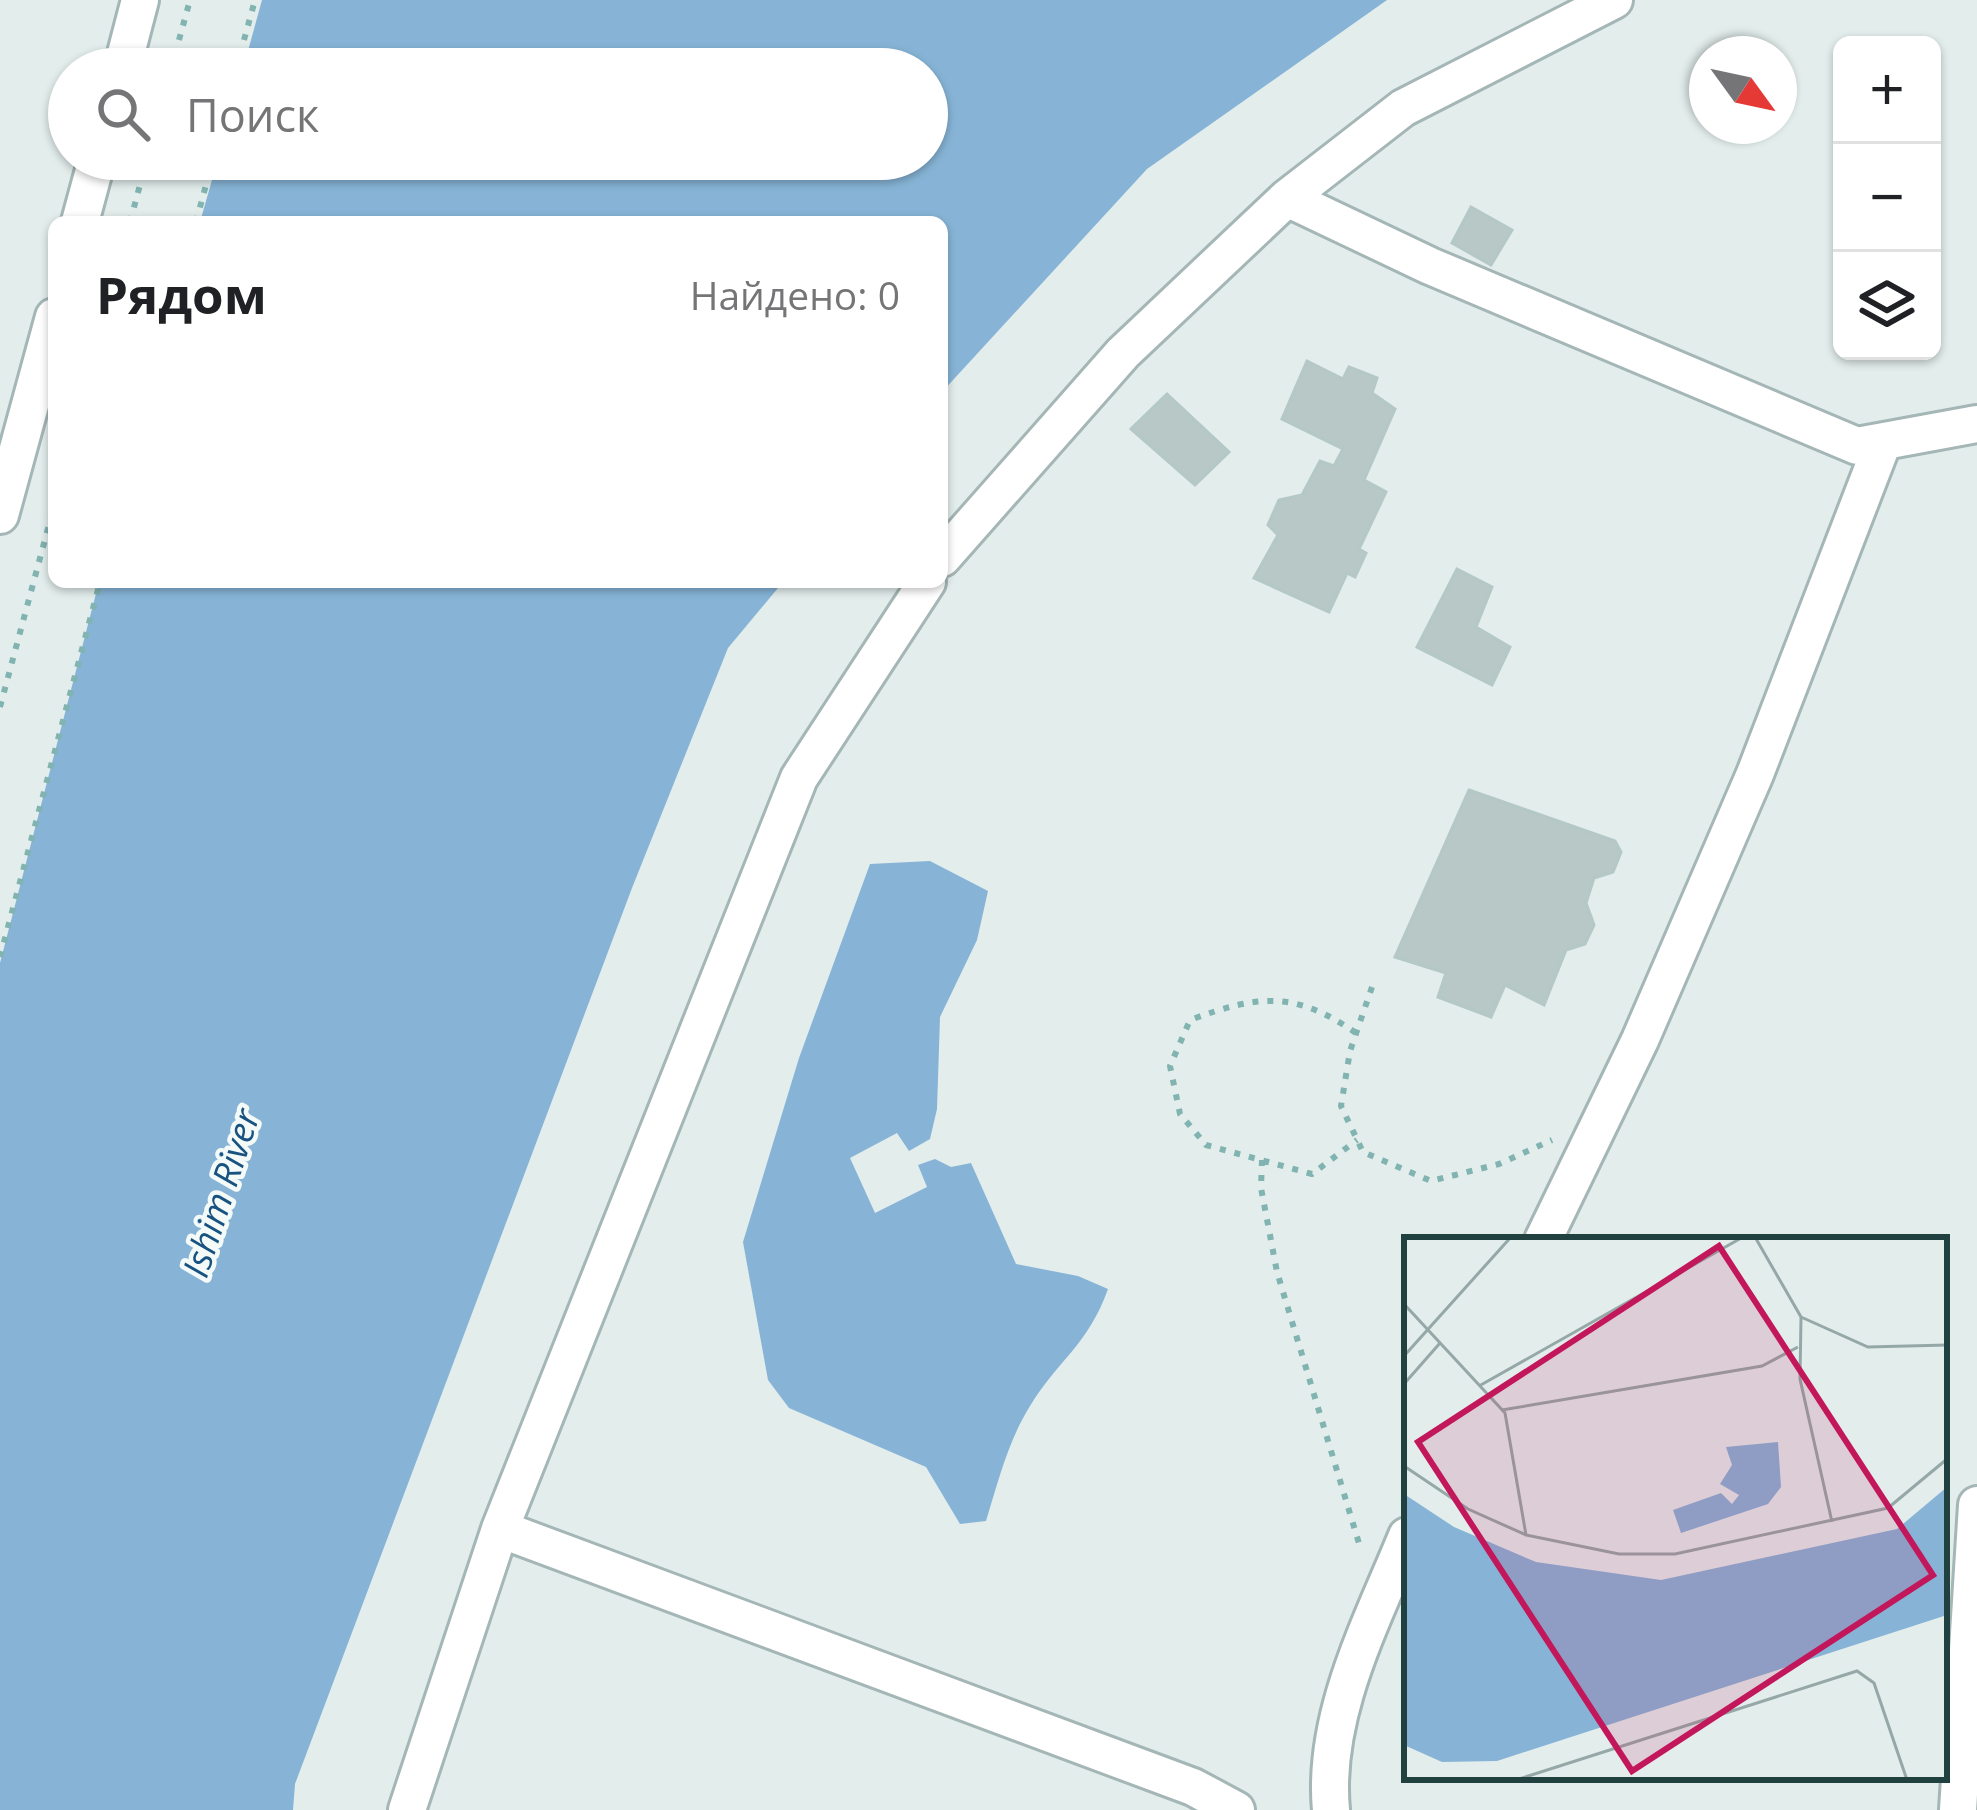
<!DOCTYPE html>
<html lang="ru">
<meta charset="utf-8">
<style>
:root{--surface:#fff;--page:#f6f6f6;--text:#202124;--muted:#757577;--line:#e0e0e0}
body{margin:0;font-family:"Open Sans",sans-serif;background:var(--page);color:var(--text)}
.controls{position:absolute;right:36px;top:36px;display:grid;overflow:hidden;border-radius:18px;box-shadow:0 3px 9px #0004}
.controls button{width:108px;height:108px;display:grid;place-items:center;padding:0;border:0;border-bottom:3px solid var(--line);background:var(--surface);color:var(--text);font:60px sans-serif}
.compass{position:absolute;left:1689px;top:36px;width:108px;height:108px;border-radius:50%;background:var(--surface);box-shadow:0 3px 9px #0004;rotate:123deg}
.list{margin:0;padding:0;list-style:none}
h2{display:flex;justify-content:space-between;align-items:center;height:156px;margin:0;padding:0 48px;font-size:51px}
h2 small{font-size:39px;font-weight:400;color:var(--muted)}
.icon{flex:none;width:66px;height:66px;fill:none;stroke:currentColor;stroke-width:2;stroke-linecap:round;stroke-linejoin:round}
.map{position:relative;flex:none;width:1977px;height:1810px;overflow:hidden}
.search{position:absolute;background:var(--surface);box-shadow:0 3px 9px #0004;left:48px;top:48px;width:900px;height:132px;display:flex;align-items:center;gap:30px;box-sizing:border-box;padding:0 42px;border-radius:66px;color:var(--muted);font-size:45px}
.panel{position:absolute;background:var(--surface);box-shadow:0 3px 9px #0004;left:48px;top:216px;width:900px;height:372px;border-radius:18px}
.map>svg:first-child{display:block}
.water{fill:#87b4d6}
.building{fill:#b7c8c6;stroke:#b4c8c5;stroke-width:3}
.lines{fill:none;stroke-linecap:round;stroke-linejoin:round}
.minor-casing{stroke:#a4b6b5;stroke-width:42}
.path{stroke:#81b3b1;stroke-width:6;stroke-dasharray:6 9;stroke-linecap:butt}
.minor{stroke:#fff;stroke-width:36}
.labels{text-anchor:middle;stroke-width:9;stroke-linejoin:round;paint-order:stroke}
.water-label{font-size:36px;font-style:italic;fill:#175280;stroke:#f3faf8}
.inset-road{fill:none;stroke:#95a8a7;stroke-width:3}
.view{fill:#c2185b;fill-opacity:0.15;stroke:#c2185b;stroke-width:6}
.inset-edge{fill:none;stroke:#214040;stroke-width:6}
</style>
<div class="map">
<svg width="1977" height="1810" viewBox="0 0 1977 1810">
<rect width="100%" height="100%" fill="#e2edec"/>
<!-- water -->
<path class="water" d="M262 0H1387L1147 169 942 392V222H200L218 159H927V69H243Z
M99 582H783L728 648 632 888 295 1784 293 1810H0V963Z
M930 861 988 891 977 940 940 1017 937 1109 930 1139 909 1151 897 1133 850 1158 875 1213 927 1187 918 1165 935 1159 951 1167 971 1163 1016 1264 1078 1276 1108 1289C1088 1345 1059 1359 1030 1406 1008 1441 998 1482 986 1521L960 1524 926 1467 789 1408 768 1380 743 1242 799 1058 870 864Z"/>
<!-- building -->
<path class="building" d="M1471 207 1512 230 1491 265 1452 243Z
M1307 361 1343 379 1349 367 1377 378 1372 393 1395 409 1364 480 1386 492 1359 549 1366 553 1355 577 1347 573 1329 612 1254 578 1278 535 1268 525 1279 500 1302 495 1320 461 1334 466 1343 449 1282 419Z
M1167 394 1229 452 1195 485 1131 429Z
M1457 569 1492 587 1476 627 1510 647 1492 685 1417 647Z
M1469 790 1615 841 1621 852 1613 872 1594 878 1586 903 1594 925 1585 944 1566 950 1544 1005 1505 985 1491 1017 1438 997 1446 973 1395 957Z"/>
<g class="lines">
<defs>
<path id="minor" d="M122 69 140 0
M1287 198 1403 108 1614 0
M80 222 97 159
M0 515 54 317
M942 558 1123 353 1287 198 1430 266 1857 446 1977 424
M1543 1240 1640 1040 1755 774 1883 442
M500 1529 1193 1787 1236 1810
M407 1810 500 1529 799 778 927 582
M1331 1810C1322 1715 1372 1622 1407 1536
M1958 1810 1977 1505"/>
</defs>
<!-- minor casing -->
<use href="#minor" class="minor-casing"/>
<!-- path -->
<path class="path" d="M171 69 190 0
M236 69 255 0
M130 222 147 159
M196 222 213 159
M0 707 54 506
M0 957 100 582
M1372 987 1350 1051 1341 1106 1363 1152 1431 1181 1499 1164 1552 1140
M1356 1033C1294 990 1258 995 1190 1020L1170 1066 1180 1114 1206 1145 1312 1174 1357 1140
M1262 1160 1261 1188 1277 1272 1361 1550"/>
<!-- minor -->
<use href="#minor" class="minor"/>
</g>
<g class="labels">
<!-- water labels -->
<g class="water-label">
<text transform="translate(221 1193) rotate(-72)" y="13">Ishim River</text>
</g>
</g>
<!-- overview -->
<g transform="translate(1404 1237)">
<rect width="543" height="543" fill="#e2edec"/>
<path d="M374 205 377 250 364 267 277 296 269 273 317 256 328 267 335 258 316 247 328 228 322 210ZM543 250V378L93 524 38 525 0 508V257L50 290 132 325 257 343 493 292Z" fill="#87b4d6"/>
<path class="inset-road" d="M351 0 397 80 396 142 428 285M0 67 101 176 122 298 215 317H271L484 271 543 222M397 80 464 110 543 108M0 119 107 0M0 147 36 106M75 149 339 0M98 173 358 129 394 110M0 229 64 272 122 298M112 543 453 434 470 446 503 543"/>
<path class="view" d="M315 9 529 338 228 534 14 205Z"/>
<rect width="543" height="543" class="inset-edge"/>
</g>
</svg>
<div class="controls">
<button>+</button>
<button>−</button>
<button><svg class="icon" aria-label="layers" viewBox="0 0 24 24"><path d="M12 4l9 5-9 5-9-5zM3 14l9 5 9-5"/></svg></button>
</div>
<svg class="compass" viewBox="-18 -18 36 36"><path d="M0-13l5 13h-10z" fill="#e53935"/><path d="M0 13l5-13h-10z" fill="#757577"/></svg>
<div class="search"><svg class="icon" aria-label="search" viewBox="0 0 24 24"><circle cx="10" cy="10" r="6"/><path d="M15 15l6 6"/></svg>Поиск</div>
<section class="panel">
<h2>Рядом<small>Найдено: 0</small></h2>
<ul class="list">
</ul>
</section>
</div>
